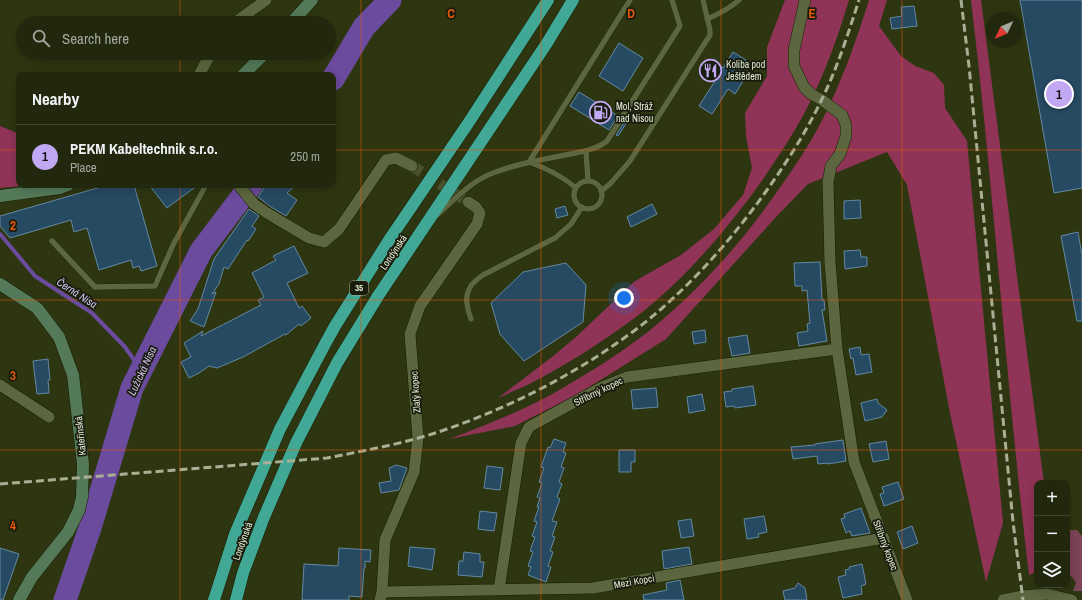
<!DOCTYPE html>
<meta charset="utf-8">
<style>
:root{--surface:#22280d;--page:#2e341b;--text:#f1f3f6;--muted:#a2a69d;--line:#3f442e;--accent:#c2a8f3}
body{margin:0;font-family:"Archivo Narrow",sans-serif;background:var(--page);color:var(--text)}
.controls{position:absolute;right:12px;bottom:12px;display:grid;overflow:hidden;border-radius:8px;box-shadow:0 2px 10px #0003}
.controls button{width:36px;height:36px;display:grid;place-items:center;padding:0;border:0;border-bottom:1px solid var(--line);background:var(--surface);color:var(--text);font:20px sans-serif}
.compass{position:absolute;left:986px;top:12px;width:36px;height:36px;border-radius:50%;background:var(--surface);box-shadow:0 2px 10px #0003;rotate:226deg}
.you{position:absolute;left:624px;top:298px;width:14px;height:14px;margin:-10px;border:3px solid #fff;border-radius:50%;background:#1a73e8;box-shadow:0 0 0 6px #1a73e833}
.badge{display:grid;place-items:center;width:26px;height:26px;border-radius:50%;background:var(--accent);color:#111;font-size:13px;font-weight:700}
.pin{position:absolute;translate:-50% -50%;border:2px solid #fff;box-shadow:0 1px 4px #0006}
.list{margin:0;padding:0;list-style:none}
h2{display:flex;justify-content:space-between;align-items:center;height:52px;margin:0;padding:0 16px;font-size:17px}
h2 small{font-size:13px;font-weight:400;color:var(--muted)}
.list li{display:grid;grid-template-columns:26px 1fr auto;gap:12px;align-items:center;box-sizing:border-box;height:64px;padding:0 16px;border-top:1px solid var(--line)}
.list b{display:block;font-size:15px;white-space:nowrap}
.list p{margin:0;font-size:13px;white-space:nowrap;color:var(--muted)}
.list em{font-size:13px;font-style:normal;color:var(--muted)}
.icon{flex:none;width:22px;height:22px;fill:none;stroke:currentColor;stroke-width:2;stroke-linecap:round;stroke-linejoin:round}
.map{position:relative;flex:none;width:1082px;height:600px;overflow:hidden}
.search{position:absolute;background:var(--surface);box-shadow:0 2px 10px #0003;left:16px;top:16px;width:320px;height:44px;display:flex;align-items:center;gap:10px;box-sizing:border-box;padding:0 14px;border-radius:22px;color:var(--muted);font-size:15px}
.panel{position:absolute;background:var(--surface);box-shadow:0 2px 10px #0003;left:16px;top:72px;width:320px;height:116px;border-radius:8px}
.map>svg:first-child{display:block}
.green{fill:#7c4457}
.forest{fill:#903457}
.lines{fill:none;stroke-linecap:round;stroke-linejoin:round}
.stream{stroke:#6b4b9d;stroke-width:4}
.river{stroke:#6b4b9d;stroke-width:23}
.building{fill:#264a62;stroke:#6389a3}
.street-tunnel{stroke:#49512e;stroke-width:11;stroke-dasharray:11 5.5;stroke-linecap:butt}
.lane-casing{stroke:#171d00;stroke-width:6}
.street-casing{stroke:#171d00;stroke-width:12}
.secondary-casing{stroke:#171d00;stroke-width:13}
.highway-casing{stroke:#171d00;stroke-width:13}
.lane{stroke:#5c663f;stroke-width:5.5}
.street{stroke:#5c663f;stroke-width:11}
.secondary{stroke:#547a59;stroke-width:12}
.highway{stroke:#41a896;stroke-width:12}
.rail{stroke:#a8af94;stroke-width:3;stroke-dasharray:8 4;stroke-linecap:butt}
.grid{fill:none;stroke:#e8590c;stroke-width:1;stroke-opacity:0.55}
.labels{text-anchor:middle;stroke-width:3.5;stroke-linejoin:round;paint-order:stroke}
.shield{fill:#181c0c;stroke:#a6ac98;stroke-width:1}
.shield-label{font-size:9px;font-weight:bold;fill:#e3e9d4}
.poi-label{font-size:10px;fill:#e3e9d4;stroke:#181c0c;text-anchor:start}
.street-label{font-size:10px;fill:#e3e9d4;stroke:#181c0c}
.water-label{font-size:11px;font-style:italic;fill:#d3c4f1;stroke:#181c0c}
.grid-label{font-size:13px;text-anchor:middle;font-weight:bold;fill:#e8590c;stroke:#181c0c;stroke-width:3.5;stroke-linejoin:round;paint-order:stroke}
</style>
<div class="map">
<svg width="1082" height="600" viewBox="0 0 1082 600">
<rect width="100%" height="100%" fill="#2e3611"/>
<!-- green -->
<path class="green" d="M1070 530H1077L1082 536V591H1073L1076 583 1073 578 1067 573V532Z"/>
<!-- forest -->
<path class="forest" d="M785 0H849C839 33 828 65 813 96 799 126 780 154 761 182 726 231 684 280 636 317 605 340 571 362 537 380 524 387 511 392 498 398L552 357 576 337 635 281 681 255 714 229 743 195 752 168 746 136 745 113 767 76V47Z
M869 0H887L879 26 901 56 915 66 934 73 944 85 945 108 967 141 1003 523 986 582 950 413 907 185 887 152 808 184 775 218 666 339 578 394 515 426 449 439C481 427 514 414 545 398 581 378 617 356 649 331 697 292 739 246 774 196 795 167 815 137 830 104 846 70 858 35 869 0Z
M971 0H981L1044 483H1037V572L1029 575C1006 384 994 191 971 0Z
M0 126 17 133H19V185H32L0 188Z"/>
<g class="lines">
<!-- stream -->
<path class="stream" d="M0 234 35 276 92 313 125 347 141 370"/>
<!-- river -->
<path class="river" d="M333 79 364 27 390 0
M65 600 90 528 132 388 201 251 251 185"/>
</g>
<!-- building -->
<path class="building" d="M1020 0H1082V188L1054 193Z
M914 6 917 26 892 29 890 18 902 16 901 7Z
M619 43 643 58 623 91 599 76Z
M733 52 746 60 736 77 743 81 735 94 728 89 712 114 699 106 715 81 700 72 708 59 723 68Z
M579 92 618 116 609 130 570 106Z
M625 121 627 122 618 136 616 135Z
M108 185H134L157 266 141 271 139 266 133 268 131 260 99 270 87 228 74 232 71 220 10 238 0 226V216Z
M149 185H198L167 208Z
M266 185H296L287 193 297 200 286 216 271 207 258 197Z
M860 200 861 218 844 219V201Z
M652 204 657 214 631 227 627 217Z
M565 206 568 215 557 218 555 209Z
M249 209 259 216 252 226 256 229 248 241 247 240 228 269 224 267 219 284 212 294 216 292 204 327 190 321 198 309 214 259Z
M1078 232 1082 255V321H1077L1061 236Z
M294 246 308 273 287 283 299 308 302 306 311 318 301 326 299 324 286 335 285 334 243 357 217 368 209 366 199 373 189 378 181 362 191 357 184 343 203 331 201 336 261 305 258 300 264 297 252 273 276 260 273 256Z
M860 250 861 257H867V266L845 269 844 251Z
M820 262 822 300H824L825 310H822L827 341 799 346 797 333 808 331 807 324 810 323 807 290 802 291V286H795L794 263Z
M566 263 586 285 583 322 524 361 506 341 500 334 491 303 523 272Z
M705 330 706 342 694 344 692 332Z
M747 335 750 353 732 356 728 338Z
M860 347 861 355 869 354 872 372 856 375 853 358 851 359 849 349Z
M48 359 50 380H48L49 393 37 394 33 361Z
M753 386 756 405 735 408 734 406 726 407 724 392 732 391V389Z
M656 388 658 407 633 409 631 390Z
M702 394 705 410 689 413 687 397Z
M877 399 878 403 887 410 882 417 865 421 861 403Z
M554 439 566 443 563 452 566 453 561 467 564 468 559 482 562 484 557 497 560 499 552 521 557 522 552 536 555 537 550 551 553 552 548 566 551 567 546 582 528 575 531 567 528 566 533 552 530 551 535 537 532 536 537 522 534 521 539 507H537L540 498 537 497 542 483 539 482 544 468 541 467 548 447 550 448Z
M843 440 846 461 828 464V463L818 464 817 456 793 459 791 447 815 445V444Z
M886 441 889 459 873 462 869 444Z
M619 450H635V462H631V472H619Z
M396 465 407 468 399 490 381 493 379 483 391 481 389 468Z
M487 466 503 468 500 490 484 488Z
M898 482 904 499 884 506 880 494 884 493 882 487Z
M861 508 870 533 852 536 850 531 846 533 841 519 845 518 844 514Z
M480 511 497 513 494 531 478 529Z
M764 516 767 532 758 534 759 537 747 539 744 519Z
M691 519 694 536 681 538 678 521Z
M912 526 918 543 903 549 897 532Z
M410 547 435 549 432 570 408 566Z
M689 547 692 564 664 569 662 551Z
M0 548 19 554 3 600H0Z
M339 548 371 550 370 562 365 561V568H364L362 597 349 596V600H302L304 564 338 566Z
M464 552 480 554V562H484L482 577 458 575 459 561H463Z
M862 564 866 584 861 586 862 594 843 598 838 577 846 575 845 570 850 569 849 567Z
M680 580 684 600H644L643 595 667 590 666 583Z
M798 583 805 588 807 600H785L783 591 795 588Z"/>
<g class="lines">
<!-- street-tunnel -->
<path class="street-tunnel" d="M412 166 468 202"/>
<defs>
<path id="lane" d="M707 19C719 14 729 9 739 0
M586 151 588 181
M574 195a14 14 0 1 1 28 0a14 14 0 1 1-28 0Z
M576 188C562 176 546 168 529 162L630 0
M601 191 610 184 630 161 710 35V30L703 0
M437 215C454 200 471 181 493 173 513 165 534 161 555 157 573 153 593 152 607 141L680 26 672 0
M52 241 95 287 155 286 173 245 206 185
M471 319C464 300 464 287 483 275L555 238 571 224 582 207"/>
<path id="street" d="M805 0 794 50V66L804 87 811 94 822 100 842 115 846 125V136L840 154 831 166 828 182 830 262 837 349 854 462 907 600
M234 23 266 0
M199 75 211 53
M239 185 254 204 267 213 309 238 324 242 339 229 386 160 396 158 412 166
M0 385 49 417
M499 590 521 443 529 427 602 387 627 377 837 349
M382 592 593 588 884 538
M380 600 382 592 385 540 414 472 418 438 410 334 420 306 477 224 480 213 476 207 468 202
M1003 600 1022 596 1047 594 1072 600"/>
<path id="secondary" d="M291 23 312 0
M243 75 265 53
M0 196 60 188 68 185
M0 284 37 308 59 337 73 375 83 464 82 497 79 510 68 532 32 577 19 600"/>
<path id="highway" d="M214 600 235 534 280 429 324 346 335 326 391 237 469 122 548 0
M236 600 243 573 264 517 296 443 337 363 378 296 547 43 573 0"/>
</defs>
<!-- lane casing -->
<use href="#lane" class="lane-casing"/>
<!-- street casing -->
<use href="#street" class="street-casing"/>
<!-- secondary casing -->
<use href="#secondary" class="secondary-casing"/>
<!-- highway casing -->
<use href="#highway" class="highway-casing"/>
<!-- lane -->
<use href="#lane" class="lane"/>
<!-- street -->
<use href="#street" class="street"/>
<!-- secondary -->
<use href="#secondary" class="secondary"/>
<!-- highway -->
<use href="#highway" class="highway"/>
<!-- rail -->
<path class="rail" d="M961 0 969 66 1013 522 1023 600
M0 484 327 458C367 450 408 443 447 429 516 405 585 369 643 324 691 286 732 239 767 190 787 162 806 132 821 101 837 69 848 34 859 0"/>
</g>
<!-- grid -->
<path class="grid" d="M180 0V23M361 0V600M541 0V600M721 0V600M902 0V600M180 53V75M0 150H19M333 150H1082M180 185V600M0 300H1082M0 450H1082"/>
<!-- icons -->
<defs>
<symbol id="restaurant-ring" viewBox="-11 -11 22 22"><circle r="9.5" fill="#181c0c" stroke="#c2a8f3" stroke-width="1.5"/><path d="M-5-6h1v4h1v-4h1v4h1v-4h1v5L-1.5 .5V6h-2V.5L-5-1ZM5-6V6H3V1.5H1.5Q1.5-4 5-6Z" fill="#c2a8f3"/></symbol>
<symbol id="fuel-ring" viewBox="-11 -11 22 22"><circle r="9.5" fill="#181c0c" stroke="#c2a8f3" stroke-width="1.5"/><path d="M-5.5-6h7V0h2V4h1.3V-2.5L3-4.5l.8-.8L6-3V5H2.5V1h-1V6h-7ZM-4.2-4.7v3.2H.2V-4.7Z" fill="#c2a8f3"/></symbol>
</defs>
<g fill-rule="evenodd">
<use href="#restaurant-ring" x="698" y="58" width="25" height="25"/>
<use href="#fuel-ring" x="588" y="100" width="25" height="25"/>
</g>
<g class="labels">
<!-- shield labels -->
<rect class="shield" x="350" y="281" width="18" height="14" rx="3"/>
<g class="shield-label">
<text x="359" y="291">35</text>
</g>
<!-- poi labels -->
<g class="poi-label">
<text x="726" y="68">Koliba pod<tspan x="726" dy="12">Ještědem</tspan></text>
<text x="616" y="110">Mol, Stráž<tspan x="616" dy="12">nad Nisou</tspan></text>
</g>
<!-- street labels -->
<g class="street-label">
<text transform="translate(393 252) rotate(-56)" y="4">Londýnská</text>
<text transform="translate(598 391) rotate(-26)" y="4">Stříbrný kopec</text>
<text transform="translate(415 392) rotate(-94)" y="4">Zlatý kopec</text>
<text transform="translate(80 436) rotate(-96)" y="4">Kateřinská</text>
<text transform="translate(242 541) rotate(-70)" y="4">Londýnská</text>
<text transform="translate(886 545) rotate(69)" y="4">Stříbrný kopec</text>
<text transform="translate(634 581) rotate(-10)" y="4">Mezi Kopci</text>
</g>
<!-- water labels -->
<g class="water-label">
<text transform="translate(77 293) rotate(33)" y="4">Černá Nisa</text>
<text transform="translate(142 371) rotate(-65)" y="4">Lužická Nisa</text>
</g>
</g>
<g class="grid-label">
<text x="451" y="18">C</text>
<text x="631" y="18">D</text>
<text x="812" y="18">E</text>
<text x="13" y="230">2</text>
<text x="13" y="380">3</text>
<text x="13" y="530">4</text>
</g>
</svg>
<div class="controls">
<button>+</button>
<button>−</button>
<button><svg class="icon" aria-label="layers" viewBox="0 0 24 24"><path d="M12 4l9 5-9 5-9-5zM3 14l9 5 9-5"/></svg></button>
</div>
<svg class="compass" viewBox="-18 -18 36 36"><path d="M0-13l5 13h-10z" fill="#e53935"/><path d="M0 13l5-13h-10z" fill="#a2a69d"/></svg>
<div class="you"></div>
<div class="pin badge" style="left:1059px;top:94px">1</div>
<div class="search"><svg class="icon" aria-label="search" viewBox="0 0 24 24"><circle cx="10" cy="10" r="6"/><path d="M15 15l6 6"/></svg>Search here</div>
<section class="panel">
<h2>Nearby<small></small></h2>
<ul class="list">
<li><span class="badge">1</span><div><b>PEKM Kabeltechnik s.r.o.</b><p>Place</p></div><em>250 m</em></li>
</ul>
</section>
</div>
